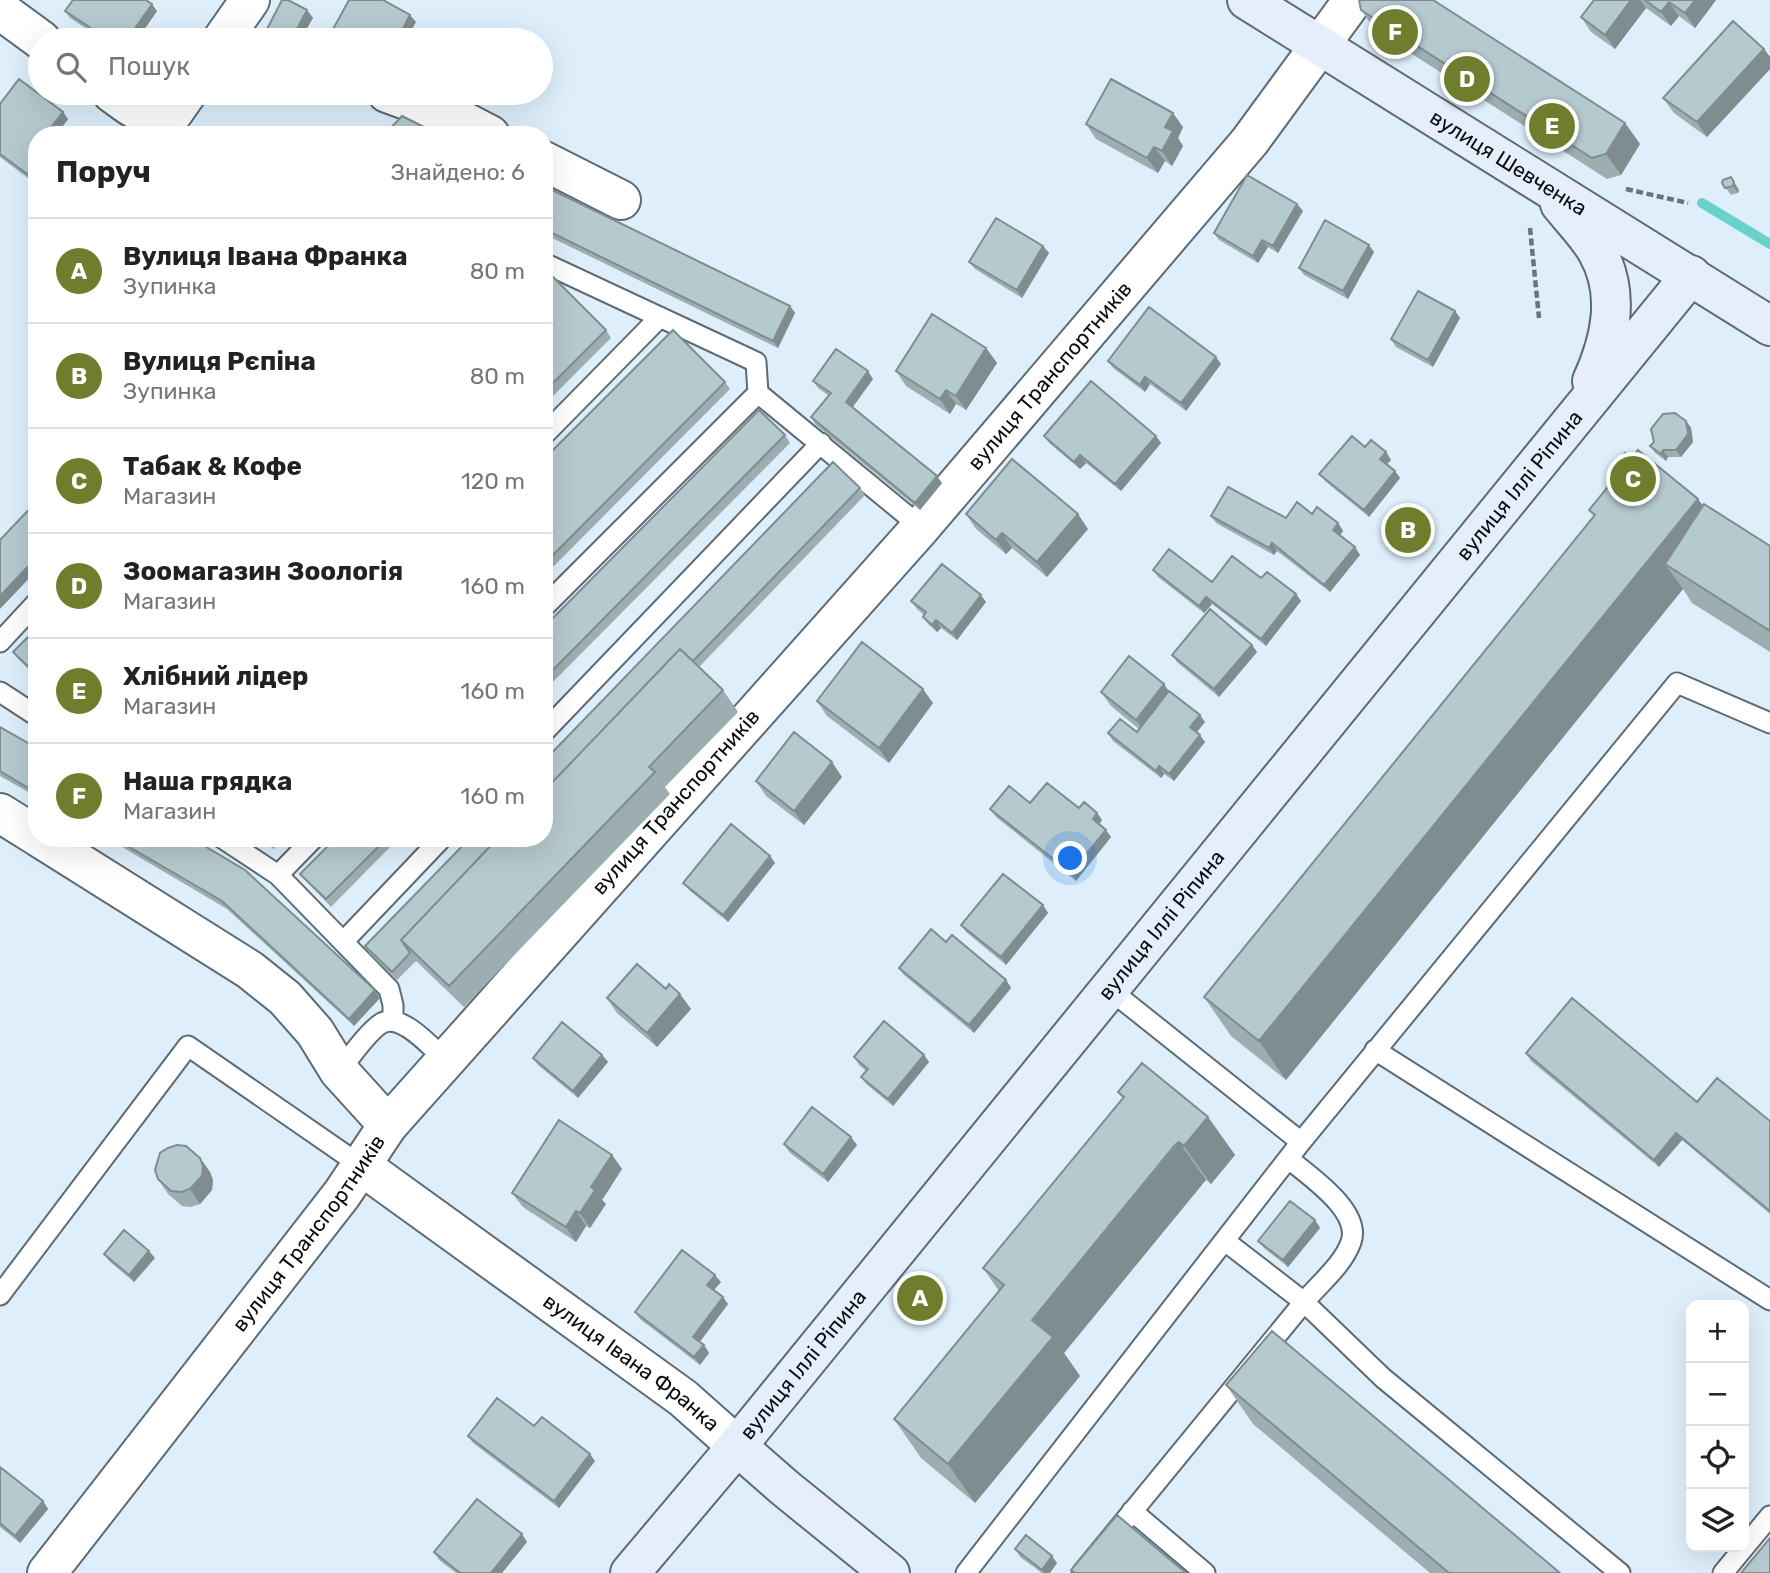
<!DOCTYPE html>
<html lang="uk">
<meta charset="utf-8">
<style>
:root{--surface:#fff;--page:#f6f6f6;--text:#222;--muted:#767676;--line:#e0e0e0;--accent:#6f7e2c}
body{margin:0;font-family:Rubik,sans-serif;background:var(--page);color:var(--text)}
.controls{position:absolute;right:21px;bottom:21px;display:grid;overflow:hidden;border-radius:14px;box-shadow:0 7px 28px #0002}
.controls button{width:63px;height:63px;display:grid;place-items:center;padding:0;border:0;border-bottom:2px solid var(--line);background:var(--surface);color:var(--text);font:35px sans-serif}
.you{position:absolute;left:1071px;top:859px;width:24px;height:24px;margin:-18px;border:5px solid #fff;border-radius:50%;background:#1a73e8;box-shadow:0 0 0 10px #1a73e833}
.badge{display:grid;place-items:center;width:46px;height:46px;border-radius:50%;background:var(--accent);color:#fff;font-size:23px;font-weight:700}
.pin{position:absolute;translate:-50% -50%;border:4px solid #fff;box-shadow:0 2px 7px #0006}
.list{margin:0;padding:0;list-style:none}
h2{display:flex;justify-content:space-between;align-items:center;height:91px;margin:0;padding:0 28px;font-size:30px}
h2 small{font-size:23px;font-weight:400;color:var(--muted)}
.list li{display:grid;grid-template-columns:46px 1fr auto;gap:21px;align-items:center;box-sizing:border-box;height:105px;padding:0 28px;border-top:2px solid var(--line)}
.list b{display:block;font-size:26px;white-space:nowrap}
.list p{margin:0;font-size:23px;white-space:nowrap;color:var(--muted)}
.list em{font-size:23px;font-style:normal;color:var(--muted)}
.icon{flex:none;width:38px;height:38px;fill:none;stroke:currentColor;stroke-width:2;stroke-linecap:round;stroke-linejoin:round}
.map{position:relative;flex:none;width:1770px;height:1573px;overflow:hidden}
.search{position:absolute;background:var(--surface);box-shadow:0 7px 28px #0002;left:28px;top:28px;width:525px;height:77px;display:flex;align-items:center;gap:18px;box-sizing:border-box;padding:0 24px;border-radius:38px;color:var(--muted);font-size:26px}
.panel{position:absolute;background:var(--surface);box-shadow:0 7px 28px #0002;left:28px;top:126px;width:525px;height:721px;border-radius:28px}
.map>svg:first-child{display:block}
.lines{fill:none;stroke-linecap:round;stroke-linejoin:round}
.stream{stroke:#6ad2cb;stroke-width:10}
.lane-casing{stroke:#5c6b75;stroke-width:23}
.street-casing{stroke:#5c6b75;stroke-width:42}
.secondary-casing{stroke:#5c6b75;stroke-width:42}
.path{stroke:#68737a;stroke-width:4.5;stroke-dasharray:7 3.5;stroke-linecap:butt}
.lane{stroke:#fff;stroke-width:19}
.street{stroke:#fff;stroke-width:38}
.secondary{stroke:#e6eefc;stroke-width:38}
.wall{fill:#9caeb1}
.shaded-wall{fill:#7f8d90}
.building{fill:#b5cace;stroke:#7f8d90;stroke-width:2}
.labels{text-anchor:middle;stroke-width:7;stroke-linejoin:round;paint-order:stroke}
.street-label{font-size:21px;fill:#070d10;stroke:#deeffb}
</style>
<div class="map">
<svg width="1770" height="1573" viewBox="0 0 1770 1573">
<rect width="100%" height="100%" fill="#deeffb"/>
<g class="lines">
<!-- stream -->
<path class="stream" d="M1702 203 1770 244"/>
<defs>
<path id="lane" d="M544 263 756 362 758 393 921 527
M544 435 660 317
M544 607 758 393
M0 642 37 602
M0 692 37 716
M544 732 821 443
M222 838 278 875 389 989 393 1005V1020
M278 875 314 838
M343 942 442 838
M1109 989 1301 1142
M1375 1050 1770 1300
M339 1071C351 1057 365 1035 379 1025 399 1009 432 1048 446 1061
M1225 1241 1304 1302 1383 1378 1620 1573
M0 1295 188 1046 363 1167
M1132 1511 1205 1573
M966 1573 1301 1142 1677 683 1770 723
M1082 1573 1304 1302C1319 1284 1343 1265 1351 1242 1362 1211 1309 1176 1289 1159
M1723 1573 1770 1516"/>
<g id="street">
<path d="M0 10 41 40"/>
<path d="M222 40 250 0"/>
<path d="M112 93C136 110 142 119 173 113L187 93"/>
<path d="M387 93 461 120 490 135"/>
<path d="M544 161 621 200"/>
<path d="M0 813 37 836"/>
<path d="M40 838 250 970 285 998 315 1032 339 1071 388 1125"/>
<path id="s1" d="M363 1167 683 1398 737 1446"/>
<path id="s2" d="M47 1573 342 1194 388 1125 921 527 1250 141 1353 0"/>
</g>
<g id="secondary">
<path id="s3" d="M1247 0 1770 326"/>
<path d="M1560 204C1572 219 1587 234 1597 251 1621 293 1611 339 1592 381"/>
<path d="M737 1446 785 1488 890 1573"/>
<path id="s4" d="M630 1573 737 1446 1691 275"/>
</g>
</defs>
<!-- lane casing -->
<use href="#lane" class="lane-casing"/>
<!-- street casing -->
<use href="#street" class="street-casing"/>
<!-- secondary casing -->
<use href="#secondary" class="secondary-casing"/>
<!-- path -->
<path class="path" d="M1626 189 1688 203
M1530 228 1539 318"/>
<!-- lane -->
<use href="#lane" class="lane"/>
<!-- street -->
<use href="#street" class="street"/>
<!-- secondary -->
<use href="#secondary" class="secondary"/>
</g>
<!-- wall -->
<path class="wall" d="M1594 0H1716L1695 28 1679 16 1671 26 1646 8 1615 49 1591 32 1581 17Z
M307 10 313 18 300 40H279L272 36 267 29Z
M1361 10 1625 123 1640 144 1621 175 1607 179 1376 31Z
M65 11H157L137 40H104L70 18Z
M1764 49 1770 57V69L1707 137 1674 113 1663 98Z
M0 104 68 119 56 135H37V185L0 157Z
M1086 124 1183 127 1178 138 1183 146 1172 166 1165 161 1158 173 1096 139Z
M1723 180 1739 190 1738 193 1731 195 1722 183Z
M544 186 790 306 795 313 778 348 544 234Z
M1297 204 1303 211 1278 253 1268 247 1258 263 1219 240 1214 233Z
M1043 246 1049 253 1022 298 975 269 969 262Z
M1374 252 1348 299 1304 275 1299 268Z
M544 285 606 330 611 338 544 405Z
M1455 311 1460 318 1433 367 1396 347 1391 339Z
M986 348 997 363 966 410 956 404 950 414 906 386 896 371Z
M1108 361 1221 364 1186 411 1150 384 1145 392 1113 368Z
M873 379 853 407 942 483 920 510 816 425 811 417 829 396 818 388 813 381Z
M725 382 730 389 544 576V459Z
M1686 421 1691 428 1693 442 1681 457H1668L1666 461 1655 453 1650 446Z
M785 435 790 443 544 691V627Z
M1044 436H1156L1161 443 1121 491 1086 463 1080 469 1049 443Z
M1365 447 1386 452 1391 460 1387 464 1400 478 1369 517 1325 481 1319 474Z
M1631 458 1698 499 1703 506 1770 546V652L1692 603 1683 589 1286 1080 1231 1036 1204 997 1594 516 1589 510 1614 480 1609 473Z
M860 488 865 495 699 667 723 690 738 712 665 787 670 794 464 1007 416 961 397 980 370 954 365 946 544 761Z
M966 514 1088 529 1047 577 1012 548 1006 554 976 529Z
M1312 514 1338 523 1343 531 1339 535 1355 547 1360 555 1330 592 1277 551 1274 555 1216 523 1211 516 1286 518Z
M1153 570 1212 582 1261 578 1296 594 1301 601 1266 646 1212 604 1204 613 1158 577Z
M911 601 986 602 957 640 941 628 937 632 928 624 923 617 924 615 917 609Z
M37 628V677L18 659 13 652Z
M1257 652 1219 697 1177 662 1172 655Z
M1169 691 1205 722 1197 732 1205 742 1174 781 1164 774 1161 778 1113 741 1108 733 1137 732 1139 729 1111 706 1101 692Z
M817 701 933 703 889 763 827 716Z
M0 727 37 748V797L0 776Z
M842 777 804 825 766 796 756 781Z
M1030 803 1079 808 1097 813 1102 820 1099 824 1106 830 1111 837 1076 881 996 817 990 809Z
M107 838H191L380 998 354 1026 227 909Z
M262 838H284L273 849Z
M336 838H399L331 907 306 881 300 874Z
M770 856 775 863 728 922 689 890 683 883Z
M1043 905 1048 913 1006 965 966 932 961 925Z
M946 942 1006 980 1011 988 974 1033 904 975 899 968Z
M607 998 691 1009 657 1047 617 1013Z
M1526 1053 1697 1102 1770 1121V1214L1682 1140 1659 1167 1531 1061Z
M602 1055 608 1062 578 1098 538 1065 533 1058Z
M924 1055 929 1062 893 1106 866 1084 861 1077 866 1071 859 1065 854 1057Z
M1118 1092 1208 1117 1235 1155 1211 1184 1206 1180 1202 1184 1064 1353 1080 1376 975 1503 921 1458 894 1419 999 1291 983 1268 1123 1099Z
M784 1144 857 1145 828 1182 789 1152Z
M612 1155 622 1169 602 1200 606 1204 590 1228 586 1226 576 1242 523 1207 512 1193Z
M200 1158 210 1172 213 1180 212 1190 200 1204 191 1207 182 1206 168 1194 158 1179Z
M1315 1220 1320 1228 1288 1267 1264 1248 1258 1241Z
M104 1254 155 1258 134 1282 109 1261Z
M721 1282 714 1290 728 1304 700 1342 704 1345 709 1353 700 1365 640 1319 635 1312Z
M1226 1385 1560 1573H1430L1253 1424Z
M534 1426 595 1461 559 1508 473 1443 468 1436Z
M0 1467 43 1501 48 1509 20 1543 0 1527Z
M527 1542 502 1573H456L439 1560 434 1552Z
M1015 1549 1057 1563 1050 1573H1042L1020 1557Z"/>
<!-- shaded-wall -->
<path class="shaded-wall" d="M1631 0H1640L1646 8 1615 49 1605 35Z
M1695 0H1716L1695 28 1685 13Z
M1669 2 1679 16 1671 26 1661 12Z
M152 4 157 11 137 40H127Z
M307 10 313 18 300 40H291Z
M410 15 416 22 406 40H397Z
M1764 49 1770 57V69L1707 137 1697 122Z
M63 112 68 119 56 135H46Z
M1173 113 1183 127 1178 138 1183 146 1172 166 1162 151 1165 127Z
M1625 123 1640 144 1621 175 1606 154Z
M1154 147 1165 161 1158 173 1147 158Z
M1731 177 1739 190 1738 193 1733 186Z
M1297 204 1303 211 1278 253 1273 246Z
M1262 240 1268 247 1258 263 1253 256Z
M1369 245 1374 252 1348 299 1343 291Z
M1043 246 1049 253 1022 298 1017 290Z
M790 306 795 313 778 348 773 341Z
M1455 311 1460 318 1433 367 1428 360Z
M986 348 997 363 966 410 956 396Z
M1216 357 1221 364 1186 411 1181 403Z
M868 371 873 379 851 409 846 402Z
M1145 377 1150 384 1145 392 1140 385Z
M946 390 956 404 950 414 940 399Z
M1686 421 1691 428 1693 442 1681 457 1676 450Z
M1156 436 1161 443 1121 491 1115 484Z
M1663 450 1668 457 1666 461 1661 454Z
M1386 452 1391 460 1385 466 1380 459Z
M1080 455 1086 463 1080 469 1074 462Z
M1395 471 1400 478 1369 517 1364 510Z
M937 476 942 483 920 510 915 503Z
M1698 499 1725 537 1665 564 1683 589 1286 1080 1259 1041Z
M1078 514 1088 529 1047 577 1037 562Z
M1338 523 1343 531 1338 538 1333 530Z
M1002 533 1012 548 1006 554 996 540Z
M1272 543 1277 551 1274 555 1269 548Z
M1355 547 1360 555 1330 592 1324 585Z
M37 557V570L0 609V596Z
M1296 594 1301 601 1266 646 1261 639Z
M981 595 986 602 957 640 952 633Z
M1206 597 1212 604 1204 613 1199 606Z
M936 620 941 628 937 632 932 625Z
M1252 645 1257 652 1219 697 1214 689Z
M1164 684 1174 699 1146 734 1136 720Z
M923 689 933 703 889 763 879 748Z
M1200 715 1205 722 1195 734 1190 727Z
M1200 735 1205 742 1174 781 1169 774Z
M832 762 842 777 804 825 794 811Z
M1159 766 1164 774 1161 778 1156 771Z
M1097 813 1102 820 1098 826 1093 819Z
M1106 830 1111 837 1076 881 1071 873Z
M770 856 775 863 728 922 723 915Z
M1043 905 1048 913 1006 965 1001 957Z
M1006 980 1011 988 974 1033 969 1025Z
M375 990 380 998 354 1026 349 1019Z
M680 994 691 1009 657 1047 647 1033Z
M602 1055 608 1062 578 1098 573 1091Z
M924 1055 929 1062 893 1106 888 1099Z
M1208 1117 1235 1155 1211 1184 1184 1146Z
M1676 1133 1682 1140 1659 1167 1654 1160Z
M851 1137 857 1145 828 1182 823 1174Z
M1179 1142 1206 1180 1064 1353 1080 1376 975 1503 948 1464 1032 1320Z
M612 1155 622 1169 602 1200 606 1204 590 1228 580 1213 591 1187Z
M200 1158 210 1172 213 1180 212 1190 200 1204 190 1189Z
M576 1211 586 1226 576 1242 566 1227Z
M1315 1220 1320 1228 1288 1267 1283 1260Z
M149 1251 155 1258 134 1282 129 1275Z
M715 1275 721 1282 712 1292 707 1285Z
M723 1297 728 1304 698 1344 693 1337Z
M704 1345 709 1353 700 1365 694 1357Z
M590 1454 595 1461 559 1508 554 1501Z
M43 1501 48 1509 20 1543 15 1536Z
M522 1534 527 1542 502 1573H491Z
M1052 1556 1057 1563 1050 1573H1044L1042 1570Z"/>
<!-- building -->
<path class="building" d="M73 0H146L152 4 127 40H109L65 11Z
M282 0H288L307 10 291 40H288L267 29Z
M349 0H383L410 15 397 40H327Z
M1359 0H1433L1625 123 1606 154 1592 158 1361 10Z
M1594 0H1631L1605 35 1581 17Z
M1645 0H1695L1685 13 1669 2 1661 12Z
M1733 21 1764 49 1697 122 1663 98Z
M19 79 63 112 46 134 47 135H37V176L34 179 0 154V104Z
M1111 79 1173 113 1165 127 1173 131 1162 151 1154 147 1147 158 1086 124Z
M402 116 440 135H384Z
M111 130 117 135H108Z
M1247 175 1297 204 1273 246 1262 240 1253 256 1214 233Z
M1731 177 1734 182 1733 186 1725 188 1722 183 1723 180Z
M544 186 790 306 773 341 544 229Z
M996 218 1043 246 1017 290 969 262Z
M1325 220 1369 245 1343 291 1299 268Z
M553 277 606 330 544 392V285Z
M1418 291 1455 311 1428 360 1391 339Z
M1149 307 1216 357 1181 403 1145 377 1140 385 1108 361Z
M932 314 986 348 956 396 946 390 940 399 896 371Z
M673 330 725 382 544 564V459Z
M836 349 868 371 846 402 937 476 915 503 811 417 831 393 813 381Z
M1091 381 1156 436 1115 484 1080 455 1074 462 1044 436Z
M759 410 785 435 544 679V627Z
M1675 413 1686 421 1688 434 1676 450H1663L1661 454 1650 446 1654 442 1651 429 1663 414Z
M1352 436 1365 447 1371 440 1386 452 1380 459 1395 471 1364 510 1319 474Z
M1638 450 1698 499 1259 1041 1204 997 1595 515 1589 510Z
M1625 453 1631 458 1615 478 1609 473Z
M1012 459 1078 514 1037 562 1002 533 996 540 966 514Z
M833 462 860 488 693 661 680 649 544 791V761Z
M1228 487 1286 518 1297 502 1312 514 1317 507 1338 523 1333 530 1355 547 1324 585 1272 543 1269 548 1211 516Z
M37 501V557L0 596V540Z
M1704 504 1770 546V631L1665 564Z
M1169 549 1212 582 1232 556 1261 578 1267 572 1296 594 1261 639 1206 597 1199 606 1153 570Z
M942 564 981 595 952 633 936 620 932 625 923 617 926 612 911 601Z
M1210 609 1252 645 1214 689 1172 655Z
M37 628V675L13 652Z
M862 642 923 689 879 748 817 701Z
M680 649 723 690 649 767 655 772 449 986 401 940 498 838H544V791Z
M1129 656 1164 684 1136 720 1101 692Z
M1169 691 1200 715 1190 727 1200 735 1169 774 1159 766 1156 771 1108 733 1120 719 1137 732Z
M0 727 37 748V793L0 771Z
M794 732 832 762 794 811 756 781Z
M1047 783 1079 808 1084 802 1097 813 1093 819 1106 830 1071 873 990 809 1009 786 1030 803Z
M731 824 770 856 723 915 683 883Z
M114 838H191L245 870 375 990 349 1019 222 901Z
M336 838H387L326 899 300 874Z
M470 838H498L401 940 410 953 392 972 365 946Z
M1003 874 1043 905 1001 957 961 925Z
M931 929 946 942 952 935 1006 980 969 1025 899 968Z
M637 964 666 989 669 984 680 994 647 1033 607 998Z
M1572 998 1697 1102 1717 1078 1770 1121V1211L1676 1133 1654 1160 1526 1053Z
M884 1021 924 1055 888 1099 861 1077 868 1069 854 1057Z
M562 1022 602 1055 573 1091 533 1058Z
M1142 1063 1208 1117 1184 1146 1179 1142 1175 1145 1032 1320 1053 1337 948 1464 894 1419 1004 1285 983 1268 1124 1097 1118 1092Z
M812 1107 851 1137 823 1174 784 1144Z
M559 1120 612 1155 591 1187 595 1190 580 1213 576 1211 566 1227 512 1193Z
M177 1145 186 1146 200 1158 203 1166 202 1176 190 1189 181 1192 171 1191 158 1179 155 1170 160 1153 168 1148Z
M1290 1201 1315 1220 1283 1260 1258 1241Z
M124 1230 149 1251 129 1275 104 1254Z
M682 1250 715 1275 707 1285 723 1297 693 1337 704 1345 694 1357 635 1312Z
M1272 1331 1560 1573H1449L1226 1385Z
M497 1398 534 1426 542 1417 590 1454 554 1501 468 1436Z
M0 1467 43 1501 15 1536 0 1523Z
M477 1499 522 1534 491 1573H460L434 1552Z
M1117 1515 1186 1573H1075L1071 1570Z
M1026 1535 1052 1556 1042 1570 1015 1549Z
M1770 1538V1573H1741Z"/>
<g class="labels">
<!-- street labels -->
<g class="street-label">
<text dy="7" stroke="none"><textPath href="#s3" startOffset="308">вулиця Шевченка</textPath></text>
<text dy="7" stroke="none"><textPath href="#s2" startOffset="1563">вулиця Транспортників</textPath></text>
<text dy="7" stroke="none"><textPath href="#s4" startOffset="1405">вулиця Іллі Ріпина</textPath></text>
<text dy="7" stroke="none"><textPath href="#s2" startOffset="996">вулиця Транспортників</textPath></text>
<text dy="7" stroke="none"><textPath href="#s4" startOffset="838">вулиця Іллі Ріпина</textPath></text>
<text dy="7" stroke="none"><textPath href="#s2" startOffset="429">вулиця Транспортників</textPath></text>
<text dy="7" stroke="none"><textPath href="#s1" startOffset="332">вулиця Івана Франка</textPath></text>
<text dy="7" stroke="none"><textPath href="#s4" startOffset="271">вулиця Іллі Ріпина</textPath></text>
</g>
</g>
</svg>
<div class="controls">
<button>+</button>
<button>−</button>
<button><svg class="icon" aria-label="locate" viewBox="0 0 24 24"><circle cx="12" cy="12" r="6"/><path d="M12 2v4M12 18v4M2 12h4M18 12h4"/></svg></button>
<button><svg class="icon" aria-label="layers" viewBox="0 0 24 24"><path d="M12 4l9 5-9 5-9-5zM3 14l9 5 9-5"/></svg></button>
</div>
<div class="you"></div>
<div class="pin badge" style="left:920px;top:1298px">A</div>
<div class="pin badge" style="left:1408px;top:530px">B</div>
<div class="pin badge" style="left:1633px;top:479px">C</div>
<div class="pin badge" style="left:1467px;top:79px">D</div>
<div class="pin badge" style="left:1552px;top:126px">E</div>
<div class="pin badge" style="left:1395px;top:32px">F</div>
<div class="search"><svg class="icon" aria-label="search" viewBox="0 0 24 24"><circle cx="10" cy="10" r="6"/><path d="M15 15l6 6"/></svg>Пошук</div>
<section class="panel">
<h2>Поруч<small>Знайдено: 6</small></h2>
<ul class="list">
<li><span class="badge">A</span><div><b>Вулиця Івана Франка</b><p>Зупинка</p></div><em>80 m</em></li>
<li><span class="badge">B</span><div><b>Вулиця Рєпіна</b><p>Зупинка</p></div><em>80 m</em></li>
<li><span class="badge">C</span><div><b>Табак &amp; Кофе</b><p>Магазин</p></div><em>120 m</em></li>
<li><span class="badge">D</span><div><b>Зоомагазин Зоологія</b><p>Магазин</p></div><em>160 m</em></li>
<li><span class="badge">E</span><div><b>Хлібний лідер</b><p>Магазин</p></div><em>160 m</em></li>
<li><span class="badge">F</span><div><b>Наша грядка</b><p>Магазин</p></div><em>160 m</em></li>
</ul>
</section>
</div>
